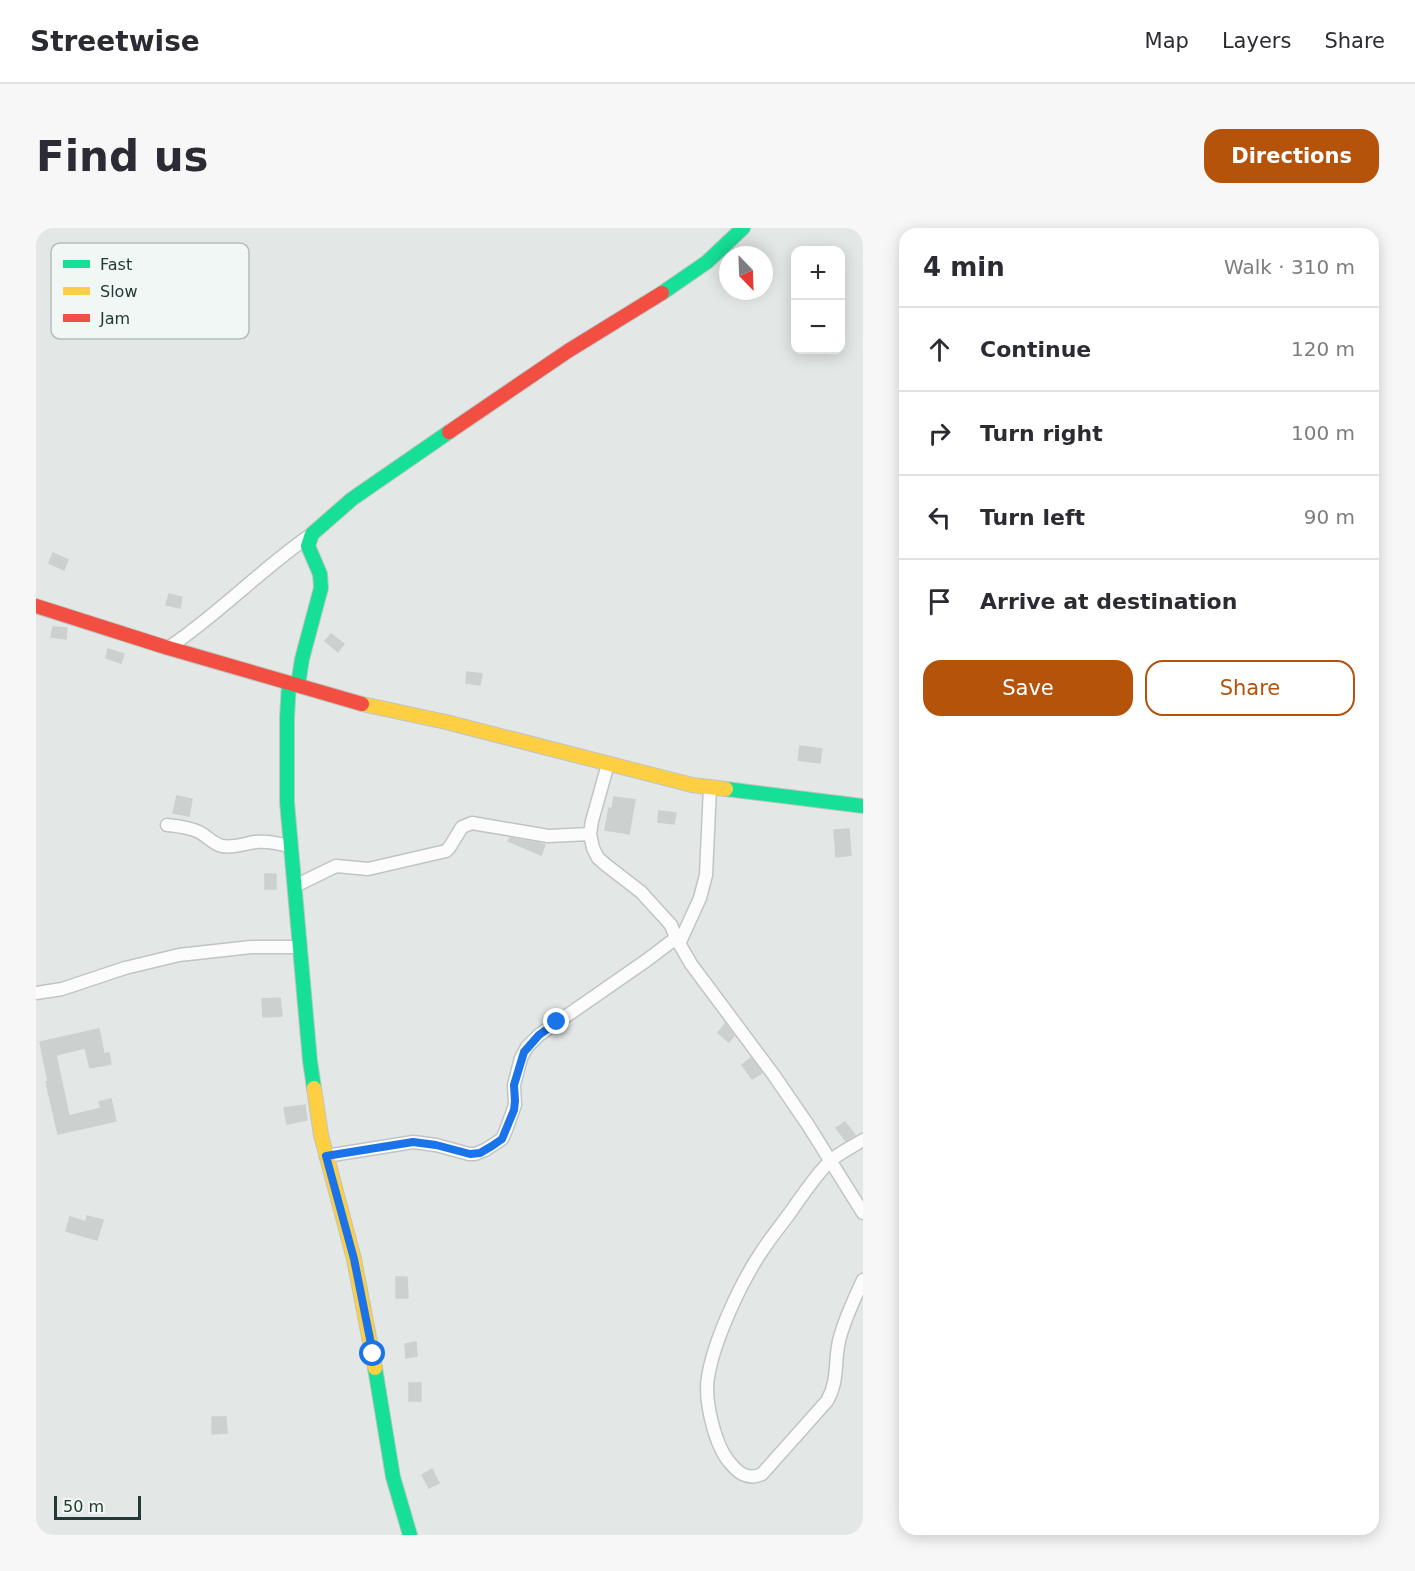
<!DOCTYPE html>
<meta charset="utf-8">
<style>
:root{--surface:#fff;--page:#f7f7f7;--text:#2b2b33;--muted:#7c7c81;--line:#e1e1e2;--accent:#b45309}
body{margin:0;font-family:"DejaVu Sans",sans-serif;background:var(--page);color:var(--text)}
.controls{position:absolute;right:18px;top:18px;display:grid;overflow:hidden;border-radius:12px;box-shadow:0 3px 15px #0003}
.controls button{width:54px;height:54px;display:grid;place-items:center;padding:0;border:0;border-bottom:2px solid var(--line);background:var(--surface);color:var(--text);font:30px sans-serif}
.compass{position:absolute;left:683px;top:18px;width:54px;height:54px;border-radius:50%;background:var(--surface);box-shadow:0 3px 15px #0003;rotate:157deg}
.scale{position:absolute;left:18px;bottom:15px;width:87px;box-sizing:border-box;padding-left:6px;border:3px solid #233935;border-top:0;font-size:16px;line-height:21px;white-space:nowrap;color:#233935;-webkit-text-stroke:4px #f1f7f4;paint-order:stroke}
.stop{position:absolute;width:18px;height:18px;margin:-14px;border:4px solid #1a73e8;border-radius:50%;background:#fff}
.stop.end{background:#1a73e8;border-color:#fff;box-shadow:0 2px 6px #0008}
.list{margin:0;padding:0;list-style:none}
h2{display:flex;justify-content:space-between;align-items:center;height:78px;margin:0;padding:0 24px;font-size:26px}
h2 small{font-size:20px;font-weight:400;color:var(--muted)}
.list li{display:grid;grid-template-columns:39px 1fr auto;gap:18px;align-items:center;box-sizing:border-box;height:84px;padding:0 24px;border-top:2px solid var(--line)}
.list b{display:block;font-size:22px;white-space:nowrap}
.list em{font-size:20px;font-style:normal;color:var(--muted)}
.actions{display:flex;gap:12px;padding:18px 24px}
.actions a{flex:1;padding:14px 0;border:2px solid var(--accent);border-radius:18px;text-align:center;font-size:21px;color:var(--accent)}
.actions .main{background:var(--accent);color:#fff}
.icon{flex:none;width:33px;height:33px;fill:none;stroke:currentColor;stroke-width:2;stroke-linecap:round;stroke-linejoin:round}
.map{position:relative;flex:none;width:827px;height:1307px;overflow:hidden;border-radius:18px}
header{display:flex;align-items:center;gap:36px;box-sizing:border-box;height:84px;padding:0 30px;background:var(--surface);border-bottom:2px solid var(--line)}
header strong{font-size:28px}
nav{display:flex;gap:33px;margin-inline-start:auto;font-size:21px}
.intro{display:flex;align-items:center;justify-content:space-between;box-sizing:border-box;height:144px;padding:0 36px}
h1{margin:0;font-size:42px}
.button{padding:15px 27px;border-radius:18px;background:var(--accent);color:#fff;font-size:21px;font-weight:700}
main{display:flex;gap:36px;padding:0 36px}
aside{flex:1;background:var(--surface);border-radius:18px;box-shadow:0 3px 15px #0003}
.map>svg:first-child{display:block}
.building{fill:#ccd1cf;stroke:#ccd1cf;stroke-width:1.5}
.lines{fill:none;stroke-linecap:round;stroke-linejoin:round}
.street-casing{stroke:#c0c5c3;stroke-width:15}
.fast-casing{stroke:#bfc5c3;stroke-width:16}
.slow-casing{stroke:#bfc5c3;stroke-width:16}
.jam-casing{stroke:#bfc5c3;stroke-width:16}
.street{stroke:#fbfcfb;stroke-width:12}
.fast{stroke:#16e098;stroke-width:14}
.slow{stroke:#ffcf43;stroke-width:14}
.jam{stroke:#f24e42;stroke-width:14}
.route{stroke:#1a73e8;stroke-width:8}
.key{fill:#f1f7f4;stroke:#b3bebb;stroke-width:1.5}
.key-label{font-size:16px;fill:#233935}
</style>
<header>
<strong>Streetwise</strong>
<nav><a>Map</a><a>Layers</a><a>Share</a></nav>
</header>
<div class="intro"><h1>Find us</h1><a class="button">Directions</a></div>
<main>
<div class="map">
<svg width="827" height="1307" viewBox="0 0 827 1307">
<rect width="100%" height="100%" fill="#e3e8e6"/>
<!-- building -->
<path class="building" d="M17 325 32 332 28 342 13 335Z
M133 366 146 369 144 380 130 377Z
M17 399 31 400 30 411 15 409Z
M295 406 308 416 302 424 289 413Z
M72 421 88 426 85 435 70 430Z
M431 444 446 446 444 457 430 455Z
M764 518 786 521 784 535 762 532Z
M141 568 156 571 153 588 137 585Z
M578 569 599 572 593 606 569 602 573 580 576 581Z
M623 583 640 585 638 596 622 594Z
M813 601 815 627 800 629 798 602Z
M474 610 503 615 509 617 505 627 472 613Z
M229 646H240V661H229Z
M244 770 246 788 227 789 226 771Z
M689 796 698 808 693 814 682 805Z
M63 801 68 826 73 825 75 836 54 840 49 820 20 827 33 888 65 880 63 874 75 871 80 893 22 906 10 854 12 853 4 814Z
M715 830 726 845 716 851 706 837Z
M269 877 271 892 251 896 248 880Z
M809 894 819 907 810 913 800 900Z
M51 988 67 992 61 1012 30 1003 34 989 50 994Z
M360 1049H371L372 1070H360Z
M380 1114 381 1128 370 1130 369 1116Z
M373 1155H385V1173H373Z
M176 1189H190L191 1205 176 1206Z
M396 1241 403 1255 393 1260 386 1247Z"/>
<g class="lines">
<defs>
<path id="street" d="M132 420C183 386 225 341 276 306
M572 536 556 593 554 606 557 620 562 630 570 637 605 664 635 697 640 710 655 736 737 846 772 897 827 985
M131 597C141 598 153 599 163 604 171 608 177 616 186 618 198 620 207 616 219 614 232 613 243 615 255 619
M259 658 300 638 332 641 410 623 413 620 426 599 436 595 512 608 554 606
M643 716 664 670 670 647 674 559
M0 765 26 761 89 740 143 727 215 719H264
M827 912C816 919 801 926 792 935 779 949 767 966 756 982 746 996 735 1009 726 1023 705 1054 678 1112 672 1149 668 1172 679 1219 695 1236 704 1247 713 1252 726 1246L791 1173C803 1152 798 1135 803 1113 807 1095 819 1069 827 1052
M290 928 377 914 400 917 433 926H439L449 922 466 911 470 902 479 877 478 857 485 830 491 819 503 807 611 732 640 710"/>
<path id="fast" d="M626 65 671 34 707 0
M253 455 251 490V574L274 833 278 860
M262 457 266 431 285 360 284 346 272 318 276 306 316 271 413 204
M690 561 827 578
M339 1140 357 1249 374 1307"/>
<path id="slow" d="M326 476 410 494 656 557 690 561
M278 860 285 907 318 1031 339 1140"/>
<path id="jam" d="M413 204 532 123 626 65
M0 378 129 419 326 476"/>
</defs>
<!-- street casing -->
<use href="#street" class="street-casing"/>
<!-- fast casing -->
<use href="#fast" class="fast-casing"/>
<!-- slow casing -->
<use href="#slow" class="slow-casing"/>
<!-- jam casing -->
<use href="#jam" class="jam-casing"/>
<!-- street -->
<use href="#street" class="street"/>
<!-- fast -->
<use href="#fast" class="fast"/>
<!-- slow -->
<use href="#slow" class="slow"/>
<!-- jam -->
<use href="#jam" class="jam"/>
</g>
<g class="lines">
<!-- route -->
<path class="route" d="M337 1126 318 1031 290 928 377 914 400 917 434 926 444 925 456 918 466 911 478 882 479 873 478 857 488 824 503 807 521 794"/>
</g>
<!-- legend -->
<rect x="15" y="15" width="198" height="96" rx="9" class="key"/>
<rect x="27" y="32" width="27" height="8" fill="#16e098"/>
<rect x="27" y="59" width="27" height="8" fill="#ffcf43"/>
<rect x="27" y="86" width="27" height="8" fill="#f24e42"/>
<g class="key-label">
<text x="64" y="42">Fast</text>
<text x="64" y="69">Slow</text>
<text x="64" y="96">Jam</text>
</g>
</svg>
<div class="controls">
<button>+</button>
<button>−</button>
</div>
<svg class="compass" viewBox="-18 -18 36 36"><path d="M0-13l5 13h-10z" fill="#e53935"/><path d="M0 13l5-13h-10z" fill="#7c7c81"/></svg>
<div class="scale">50 m</div>
<div class="stop" style="left:337px;top:1126px"></div>
<div class="stop end" style="left:521px;top:794px"></div>
</div>
<aside>
<h2>4 min<small>Walk · 310 m</small></h2>
<ul class="list">
<li><svg class="icon" aria-label="ahead" viewBox="0 0 24 24"><path d="M12 20V5M6 11l6-6 6 6"/></svg><div><b>Continue</b></div><em>120 m</em></li>
<li><svg class="icon" aria-label="right" viewBox="0 0 24 24"><path d="M7 20v-9h11M14 6l5 5-5 5"/></svg><div><b>Turn right</b></div><em>100 m</em></li>
<li><svg class="icon" aria-label="left" viewBox="0 0 24 24"><path d="M17 20v-9H6M10 6l-5 5 5 5"/></svg><div><b>Turn left</b></div><em>90 m</em></li>
<li><svg class="icon" aria-label="arrive" viewBox="0 0 24 24"><path d="M6 21V4h12l-3 4 3 4H6"/></svg><div><b>Arrive at destination</b></div></li>
</ul>
<div class="actions"><a class="main">Save</a><a>Share</a></div>
</aside>
</main>
